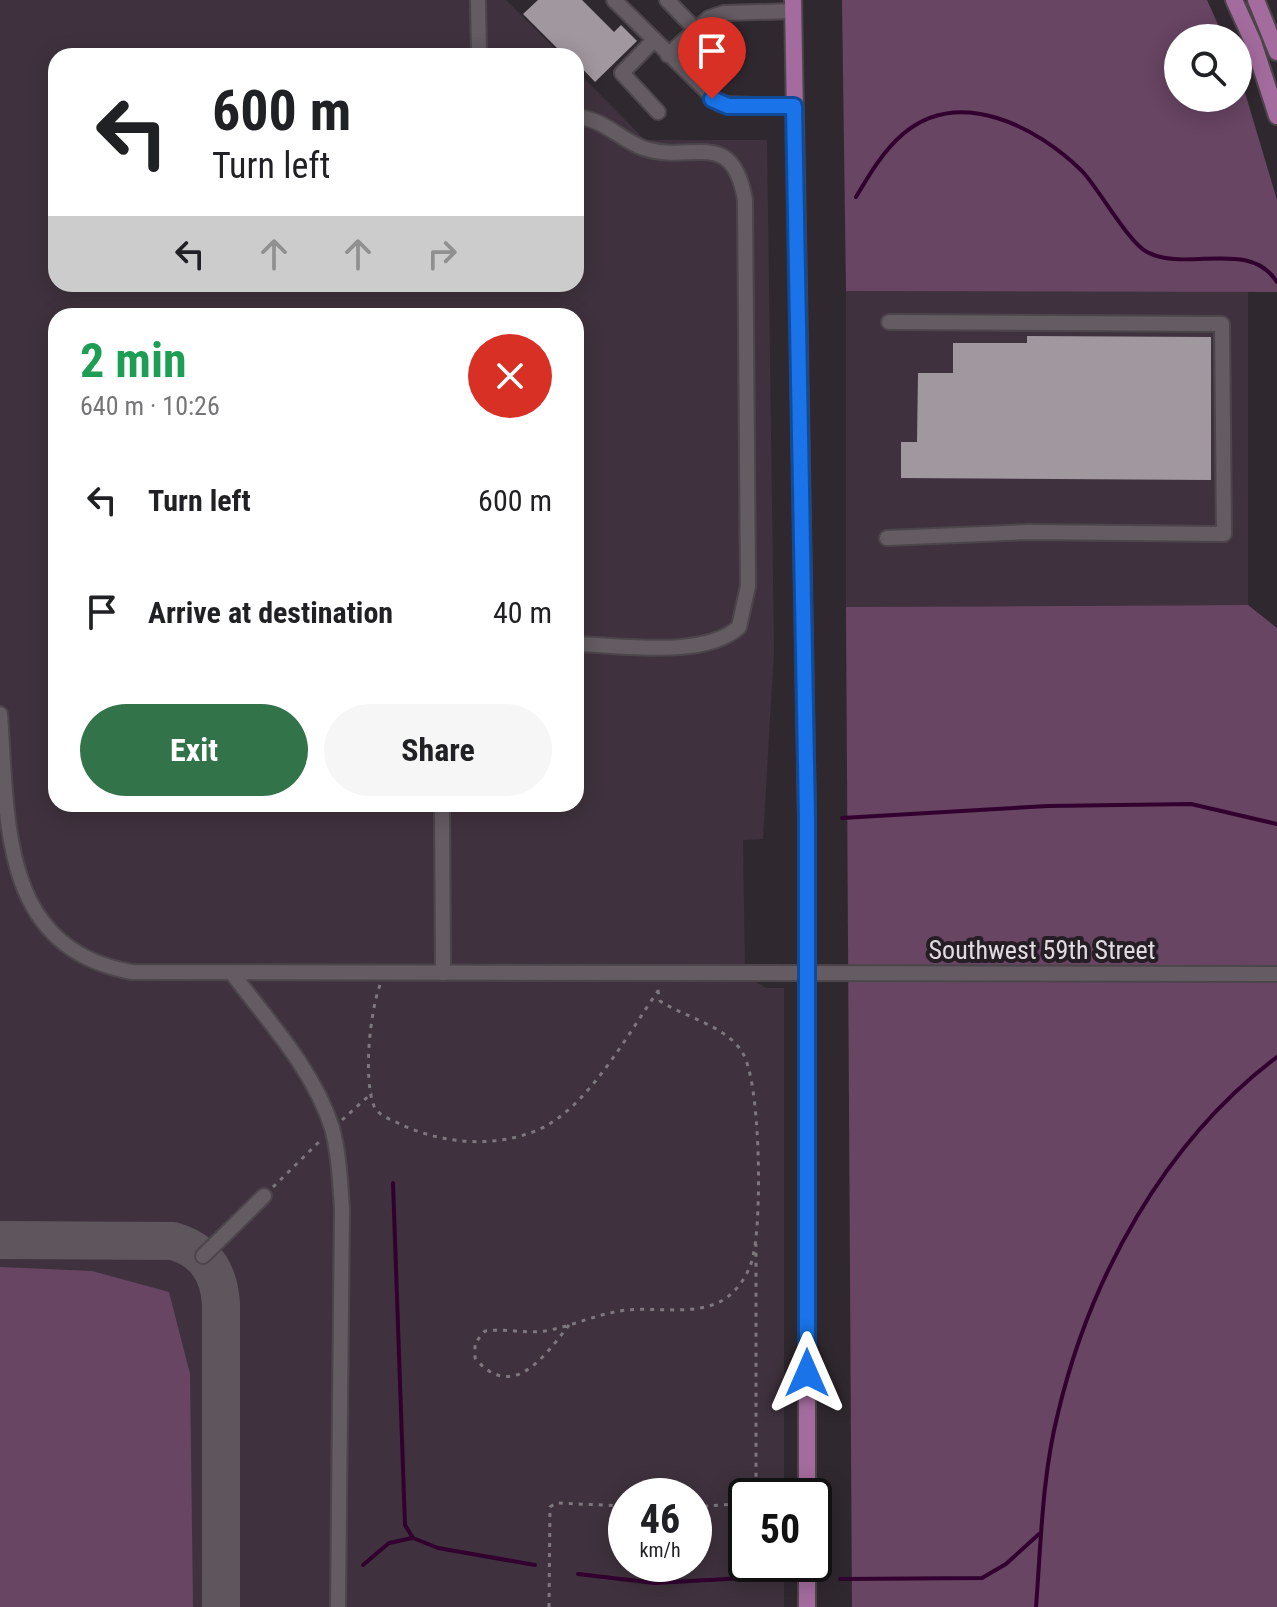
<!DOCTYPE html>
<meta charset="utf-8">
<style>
body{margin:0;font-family:"Roboto Condensed",sans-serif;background:#f6f6f6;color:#202124;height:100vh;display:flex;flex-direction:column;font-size:30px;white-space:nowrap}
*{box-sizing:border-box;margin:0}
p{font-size:26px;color:#757577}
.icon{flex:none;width:44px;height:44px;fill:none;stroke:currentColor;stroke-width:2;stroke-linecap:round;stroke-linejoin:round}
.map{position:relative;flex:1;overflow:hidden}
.details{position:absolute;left:48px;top:308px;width:536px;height:504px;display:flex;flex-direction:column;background:#fff;border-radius:24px;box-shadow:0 4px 20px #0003}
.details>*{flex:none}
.guide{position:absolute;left:48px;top:48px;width:536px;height:244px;border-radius:24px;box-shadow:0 4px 20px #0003;background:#fff;color:#202124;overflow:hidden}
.buttons{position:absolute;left:1164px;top:24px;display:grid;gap:16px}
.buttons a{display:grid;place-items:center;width:88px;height:88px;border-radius:50%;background:#fff;box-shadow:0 4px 20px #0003;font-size:40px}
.speed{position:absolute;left:608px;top:1478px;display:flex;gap:16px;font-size:40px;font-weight:700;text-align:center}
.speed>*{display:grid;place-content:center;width:104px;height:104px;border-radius:50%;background:#fff;box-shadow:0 4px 20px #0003;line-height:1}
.speed small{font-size:20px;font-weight:400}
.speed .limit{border:4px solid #111;border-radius:12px;background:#fff;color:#111}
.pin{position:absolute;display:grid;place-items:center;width:68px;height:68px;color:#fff;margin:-82px -34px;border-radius:50% 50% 50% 0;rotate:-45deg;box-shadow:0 0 8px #0007}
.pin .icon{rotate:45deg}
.me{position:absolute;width:88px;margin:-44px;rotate:0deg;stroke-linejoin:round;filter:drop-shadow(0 0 6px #0008)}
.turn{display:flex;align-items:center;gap:28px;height:168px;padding:0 32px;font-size:36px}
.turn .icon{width:104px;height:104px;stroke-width:2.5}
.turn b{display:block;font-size:56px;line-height:68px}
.lanes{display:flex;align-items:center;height:76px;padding:0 32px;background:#0003;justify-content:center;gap:40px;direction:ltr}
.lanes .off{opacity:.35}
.round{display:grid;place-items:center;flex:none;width:84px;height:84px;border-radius:42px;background:#f6f6f6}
.headline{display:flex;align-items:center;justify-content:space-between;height:136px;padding:0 32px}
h1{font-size:48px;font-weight:700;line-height:60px;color:#1e9e55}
.action{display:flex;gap:16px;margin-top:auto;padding:16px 32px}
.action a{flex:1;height:92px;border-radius:48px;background:#32734a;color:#fff;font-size:32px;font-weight:700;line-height:92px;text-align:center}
.action a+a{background:#f6f6f6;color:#202124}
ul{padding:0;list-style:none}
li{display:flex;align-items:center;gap:24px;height:112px;padding:0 32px}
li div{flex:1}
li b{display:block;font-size:30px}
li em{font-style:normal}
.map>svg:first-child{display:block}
.built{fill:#3f323e;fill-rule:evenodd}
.green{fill:#684563}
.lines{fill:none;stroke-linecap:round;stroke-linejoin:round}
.stream{stroke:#31002f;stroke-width:4}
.taxiway{stroke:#5e565c;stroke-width:38}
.building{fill:#a1979f}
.minor-casing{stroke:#4c464b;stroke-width:18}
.major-casing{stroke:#4c464b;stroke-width:20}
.path{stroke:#7e777d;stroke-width:3;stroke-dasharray:4 6;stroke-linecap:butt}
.minor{stroke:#645b63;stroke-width:14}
.major{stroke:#a46c9e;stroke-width:16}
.route-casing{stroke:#114b97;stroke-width:20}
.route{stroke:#1a73e8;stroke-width:14}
.labels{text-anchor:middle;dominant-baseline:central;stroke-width:8;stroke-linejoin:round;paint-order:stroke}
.street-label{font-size:26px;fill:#e1dbe0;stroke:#261e25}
</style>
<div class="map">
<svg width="1277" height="1607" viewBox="0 0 1277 1607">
<rect width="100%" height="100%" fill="#30282f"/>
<!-- built -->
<g class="built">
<path d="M0 0H506L562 56H56V284H576V70L645 140H767L774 652 763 839 743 840 745 976 766 988H784V1496H746V1564H784V1607H0ZM56 316H576V804H56ZM626 1496H694V1564H626Z"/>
<polygon points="846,291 1248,292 1248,605 846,607"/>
</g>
<!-- green -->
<g class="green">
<polygon points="842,0 1207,0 1224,38 1178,38 1178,98 1238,98 1238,69 1277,200 1277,292 846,291"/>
<polygon points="1248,605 1277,628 1277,1607 852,1607 846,607"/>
<polygon points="0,1267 92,1271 169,1292 190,1374 193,1607 0,1607"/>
</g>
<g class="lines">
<!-- stream -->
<g class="stream">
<path d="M856 197C869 175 883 151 903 134 960 86 1037 127 1082 171 1099 189 1129 243 1147 252 1187 273 1249 238 1277 282"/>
<polyline points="842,818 1048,806 1191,804 1277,824"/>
<polyline points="393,1183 405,1525 413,1538 438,1548 535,1565"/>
<polyline points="363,1565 389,1543 412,1538"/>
<polyline points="578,1574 655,1583 745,1578"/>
<polyline points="840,1579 982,1578 1006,1564 1039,1534"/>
<path d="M1036 1607C1041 1543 1042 1476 1058 1413 1090 1278 1164 1142 1277 1057"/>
</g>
<!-- taxiway -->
<path class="taxiway" d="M0 1240 173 1241C204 1250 219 1271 221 1304V1607"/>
</g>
<!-- building -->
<g class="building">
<polygon points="538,0 582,0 614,32 621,25 637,41 595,82 576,62 576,56 565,56 523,14"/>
<polygon points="1027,336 1211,337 1211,480 901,478 901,442 917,442 918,373 953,373 953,343 1027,343"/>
</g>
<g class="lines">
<!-- minor casing -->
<g class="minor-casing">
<g id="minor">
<polyline points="478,0 479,56"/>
<polyline points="614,0 720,104 794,106"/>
<polyline points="667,0 696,30"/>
<polyline points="654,40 622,73 658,112"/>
<polyline points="668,55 709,18 724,13 793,11"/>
<path d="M576 116C609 122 617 138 643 148 691 165 732 125 745 200L748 586 739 627C704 659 622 645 576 644"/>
<polyline points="887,538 1028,532 1224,534 1222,324 889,322"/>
<path d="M0 714C8 823 0 949 132 972L1277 974"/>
<polyline points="442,804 443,973"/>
<path d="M232 973C268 1021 314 1070 332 1128 339 1154 340 1181 342 1208L338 1607"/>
<polyline points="203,1256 264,1196"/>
</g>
</g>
<!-- major casing -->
<g class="major-casing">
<g id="major">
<polyline points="793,0 807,818 807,1496"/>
<polyline points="1234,0 1253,42 1277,116"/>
<polyline points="1256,0 1277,52"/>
<polyline points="807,1564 807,1607"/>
</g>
</g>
<!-- path -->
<g class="path">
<path d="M380 985C370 1012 363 1078 374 1106 378 1115 389 1119 398 1123 441 1144 495 1149 540 1129 589 1106 627 1035 658 991V985"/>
<polyline points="342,1120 372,1093"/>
<polyline points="273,1187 322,1139"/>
<path d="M569 1325C545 1356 512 1403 475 1358V1343L485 1331C505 1328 525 1334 545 1331 573 1326 599 1313 627 1310 658 1307 696 1316 723 1300 738 1291 750 1272 753 1256 762 1221 761 1080 742 1052 725 1025 686 1018 660 1001L658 991"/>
<polyline points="751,1496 756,1479 756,1244"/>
<polyline points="694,1507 746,1503"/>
<polyline points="549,1607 550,1507 556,1503 626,1506"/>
</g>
<!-- minor -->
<use href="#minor" class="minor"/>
<!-- major -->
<use href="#major" class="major"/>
</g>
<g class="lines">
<!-- route casing -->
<g class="route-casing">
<polyline id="route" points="712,99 728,106 794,106 807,818 807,1373"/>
</g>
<!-- route -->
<use href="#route" class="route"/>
</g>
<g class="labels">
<!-- street labels -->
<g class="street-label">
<text x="1042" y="950">Southwest 59th Street</text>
</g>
</g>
</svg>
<div class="buttons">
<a><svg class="icon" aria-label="search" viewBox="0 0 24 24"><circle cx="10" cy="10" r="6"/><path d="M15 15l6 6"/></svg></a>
</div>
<div class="speed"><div>46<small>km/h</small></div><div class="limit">50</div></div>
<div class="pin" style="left:712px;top:99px;background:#d93025"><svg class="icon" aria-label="arrive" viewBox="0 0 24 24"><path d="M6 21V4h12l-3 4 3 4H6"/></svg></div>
<svg class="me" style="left:807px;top:1373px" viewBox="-20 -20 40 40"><path d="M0-17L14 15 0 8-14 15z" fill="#1a73e8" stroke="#fff" stroke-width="4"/></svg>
<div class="guide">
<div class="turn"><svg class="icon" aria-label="left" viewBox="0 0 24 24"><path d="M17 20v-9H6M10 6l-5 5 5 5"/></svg><div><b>600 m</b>Turn left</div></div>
<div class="lanes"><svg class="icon" aria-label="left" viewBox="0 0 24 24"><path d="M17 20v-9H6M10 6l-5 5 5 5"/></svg><svg class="icon off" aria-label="ahead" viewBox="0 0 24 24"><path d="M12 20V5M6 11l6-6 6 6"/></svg><svg class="icon off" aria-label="ahead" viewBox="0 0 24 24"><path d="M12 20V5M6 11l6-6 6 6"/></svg><svg class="icon off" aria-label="right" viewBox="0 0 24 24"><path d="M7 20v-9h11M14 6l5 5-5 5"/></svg></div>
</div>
<section class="details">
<div class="headline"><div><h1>2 min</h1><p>640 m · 10:26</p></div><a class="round" style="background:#d93025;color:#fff"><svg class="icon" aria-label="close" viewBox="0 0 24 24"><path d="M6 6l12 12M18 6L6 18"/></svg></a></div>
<ul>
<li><svg class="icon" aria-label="left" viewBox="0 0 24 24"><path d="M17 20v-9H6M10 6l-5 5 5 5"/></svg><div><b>Turn left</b></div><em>600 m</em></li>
<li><svg class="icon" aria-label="arrive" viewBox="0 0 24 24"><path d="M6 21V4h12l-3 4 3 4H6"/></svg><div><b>Arrive at destination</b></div><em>40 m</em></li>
</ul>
<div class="action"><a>Exit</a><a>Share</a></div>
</section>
</div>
